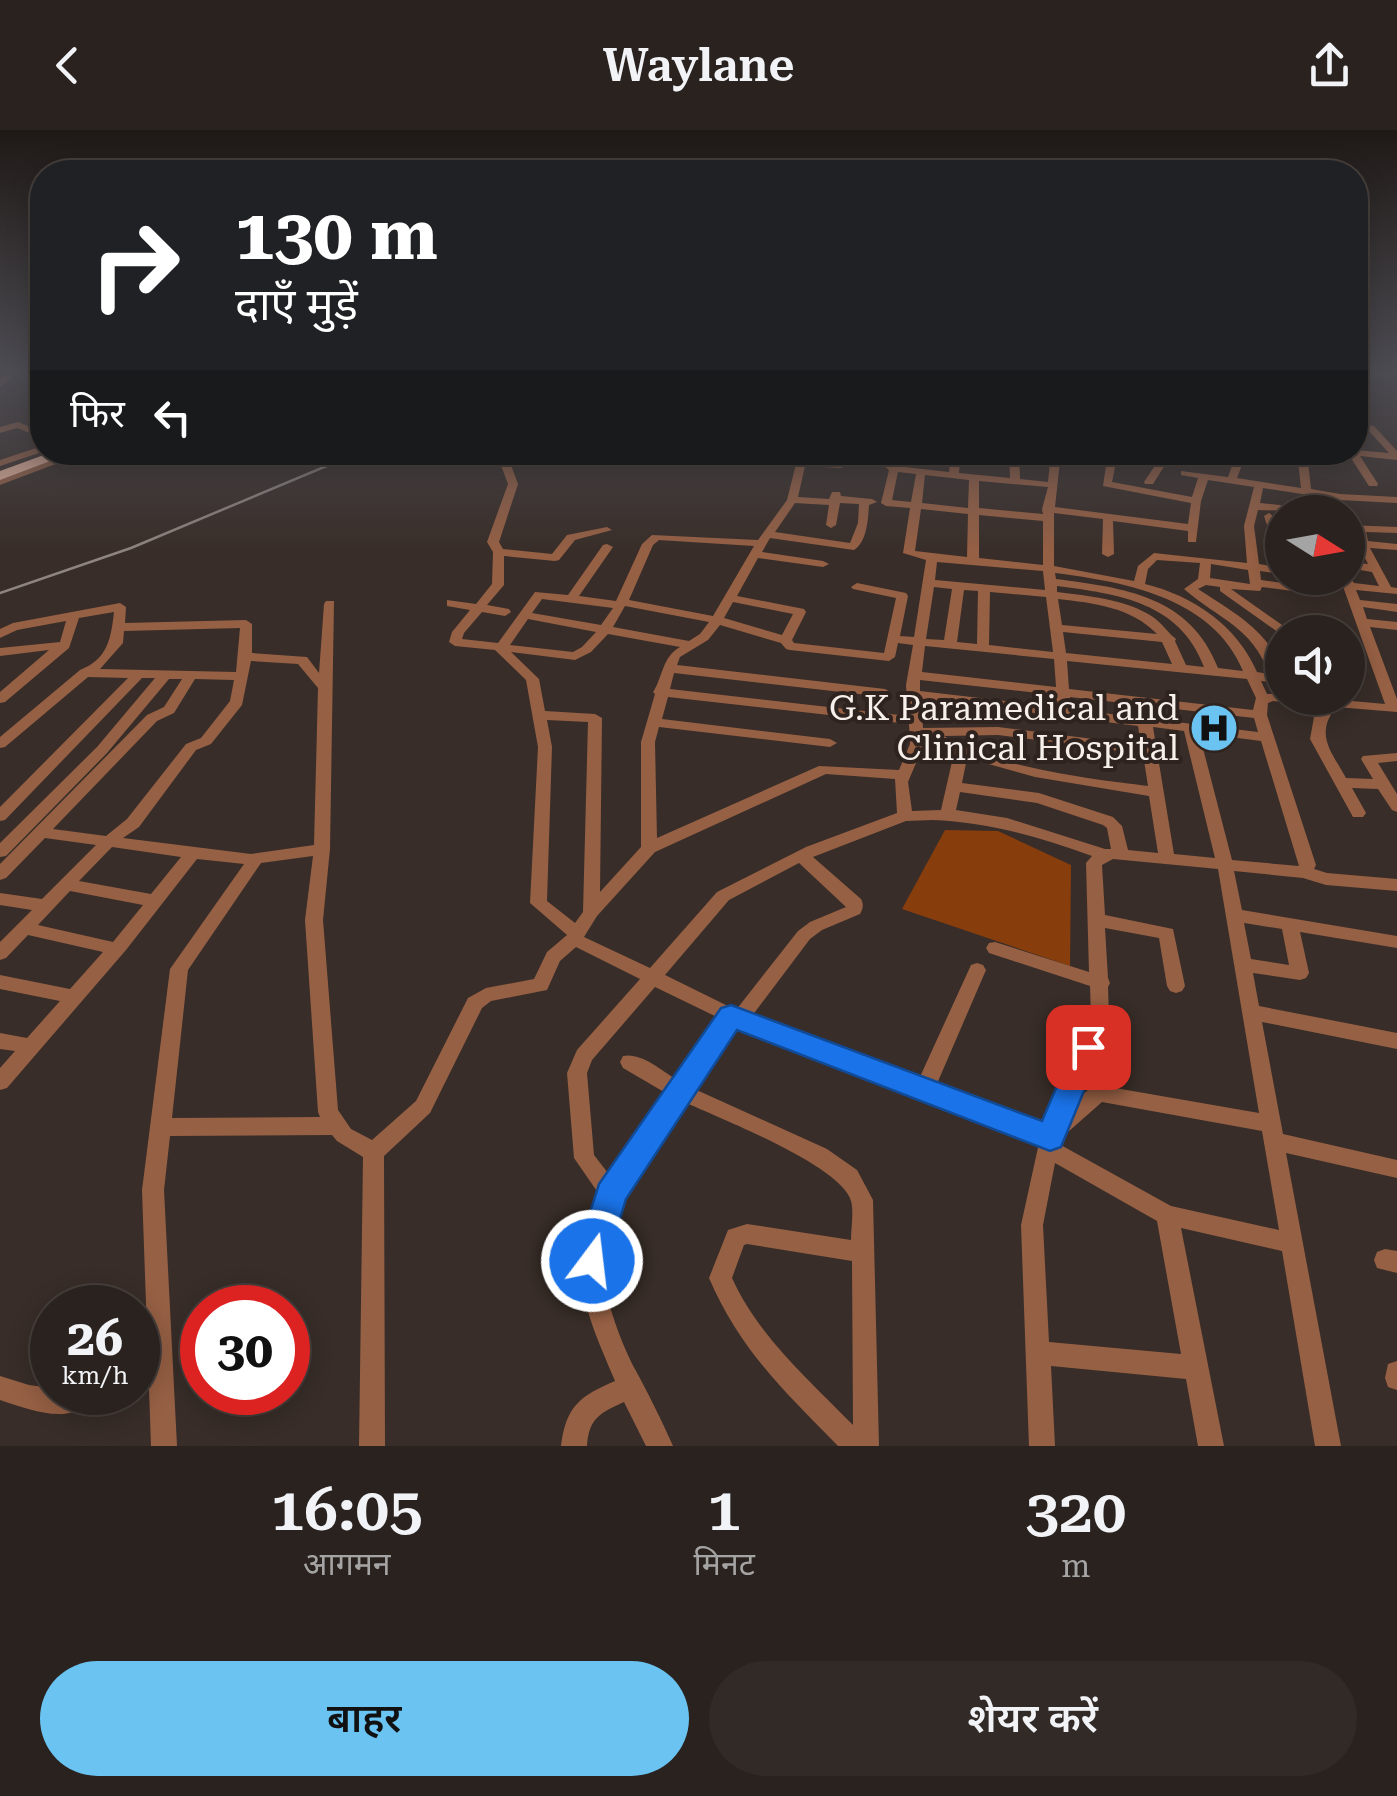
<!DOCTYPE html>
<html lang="hi">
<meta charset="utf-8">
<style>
body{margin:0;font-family:"Roboto Serif","Noto Sans Devanagari",serif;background:#322a27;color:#f1f3f6;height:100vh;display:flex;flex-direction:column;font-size:38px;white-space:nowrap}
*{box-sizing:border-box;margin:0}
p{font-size:32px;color:#a5a4a4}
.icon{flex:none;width:55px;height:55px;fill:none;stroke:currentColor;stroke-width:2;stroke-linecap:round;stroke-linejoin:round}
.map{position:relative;height:1316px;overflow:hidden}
.panel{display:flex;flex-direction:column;background:#2a221e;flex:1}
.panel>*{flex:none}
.top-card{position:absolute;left:30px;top:30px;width:1338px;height:305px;border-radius:40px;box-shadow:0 5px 25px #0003,0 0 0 2px #463f3c;background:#202124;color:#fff;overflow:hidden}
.needle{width:65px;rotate:101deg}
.controls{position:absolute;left:1265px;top:365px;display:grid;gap:20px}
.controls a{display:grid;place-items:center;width:100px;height:100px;border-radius:50%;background:#2a221e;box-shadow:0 5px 25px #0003,0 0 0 2px #463f3c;font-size:50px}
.speed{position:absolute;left:30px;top:1155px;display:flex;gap:20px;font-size:50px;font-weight:700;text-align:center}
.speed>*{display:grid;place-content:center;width:130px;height:130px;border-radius:50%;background:#2a221e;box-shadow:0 5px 25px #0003,0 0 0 2px #463f3c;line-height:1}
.speed small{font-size:25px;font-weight:400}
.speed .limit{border:15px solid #d22;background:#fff;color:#111}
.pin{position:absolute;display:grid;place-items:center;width:85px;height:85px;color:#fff;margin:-42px;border-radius:20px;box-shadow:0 5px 15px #0006}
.me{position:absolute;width:110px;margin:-55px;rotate:15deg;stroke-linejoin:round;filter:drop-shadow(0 0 8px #0008)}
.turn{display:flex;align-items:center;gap:35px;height:210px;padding:0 40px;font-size:45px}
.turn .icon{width:130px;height:130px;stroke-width:2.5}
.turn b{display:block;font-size:70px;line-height:85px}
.then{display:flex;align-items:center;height:95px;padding:0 40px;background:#0003;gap:20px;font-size:38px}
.eta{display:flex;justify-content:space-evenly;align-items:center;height:170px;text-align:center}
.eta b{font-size:60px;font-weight:600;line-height:70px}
.action{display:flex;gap:20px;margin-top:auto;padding:20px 40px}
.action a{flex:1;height:115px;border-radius:60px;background:#6ac3f1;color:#111;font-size:40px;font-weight:600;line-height:115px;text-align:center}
.action a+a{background:#322a27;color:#f1f3f6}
header{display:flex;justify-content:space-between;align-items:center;height:130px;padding:0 40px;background:#2a221e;font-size:45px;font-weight:600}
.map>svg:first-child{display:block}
.green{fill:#883d0d}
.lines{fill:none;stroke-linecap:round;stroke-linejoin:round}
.minor{fill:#966044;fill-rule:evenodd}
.highway{fill:#eeb89e;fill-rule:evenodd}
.rail{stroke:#8e8580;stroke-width:2.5}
.route{fill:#1a73e8;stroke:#114b97;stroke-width:2.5}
.labels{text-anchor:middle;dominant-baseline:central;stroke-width:8;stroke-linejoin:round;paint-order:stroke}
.poi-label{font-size:35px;fill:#f6efeb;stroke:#2e231e;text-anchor:end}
</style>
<header><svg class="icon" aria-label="back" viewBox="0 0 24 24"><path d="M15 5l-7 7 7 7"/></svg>Waylane<svg class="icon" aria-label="share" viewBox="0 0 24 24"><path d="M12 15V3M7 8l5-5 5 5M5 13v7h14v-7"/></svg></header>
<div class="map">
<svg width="1397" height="1316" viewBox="0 0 1397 1316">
<rect width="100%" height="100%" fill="#382d28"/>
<!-- green -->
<polygon class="green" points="945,700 998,701 1071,735 1070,836 902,779"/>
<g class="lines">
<!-- minor -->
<g class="minor">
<polygon points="5,240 13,240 14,246 0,257 0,250 6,245"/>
<polygon points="1397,241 1397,245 1355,248 1355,244"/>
<polygon points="18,292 42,302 42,308 17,298 0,303 0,297"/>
<polygon points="1355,292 1374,296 1397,321 1397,330 1360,326 1378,354 1377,356 1369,356 1349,325 1340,322 1355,322 1355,320 1389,323 1368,300 1355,298"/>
<polygon points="42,316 42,322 0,336 0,330"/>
<polygon points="73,322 87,322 0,355 0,349"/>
<path d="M496 322H506L518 354 499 412 503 419 552 424 567 405 607 397 612 400 575 410 559 430 555 431 504 426V455L487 475 509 479 511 482 505 486 482 482 464 503 462 509 498 513 535 462 568 465 603 415 607 414 613 417 579 466 616 471 642 414 652 405 758 410 787 370 799 322H809L807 330 841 332 846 335 841 338 805 336 798 367 829 369 832 362H840L841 366 872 369 877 372 869 375C868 390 867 412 854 420L770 408 762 422 823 431 829 434 823 437 758 428 737 466 804 479 806 482 792 510 794 513 884 523 896 468 853 459 851 457 857 453 906 463 908 466 900 506 914 507 926 430 903 423 910 378 886 376 881 373 889 340 884 336 885 322H895L894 335 896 336 949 342 951 322H961L959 343 1010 348 1009 322H1019L1020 349 1048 352 1051 322H1061L1055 377 1188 394 1191 373 1103 356 1108 322H1118L1112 352 1192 367 1198 348 1181 345V341L1228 347 1237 322H1247L1237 348 1301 358 1297 322H1307L1311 359 1340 364 1397 367V373L1340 370 1263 358 1260 373 1320 379 1325 382 1258 380 1254 396 1259 434 1282 438V444L1260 441 1261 450 1312 457 1316 458V464L1262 457 1260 461 1231 459 1292 502H1282V505L1220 461V457L1206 455 1198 459C1231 481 1282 507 1282 553L1261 551 1267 564H1282V568H1319L1385 574 1340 448H1348V445L1354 453 1379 456 1372 442 1348 438V432L1368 434 1359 416 1348 415V409L1357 410 1355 402 1348 401V395L1397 397V403L1366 402 1368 411 1397 414V420L1370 418 1391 457 1397 458V464L1356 460 1360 470 1397 474V482L1363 477 1367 489 1397 492V500L1370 497 1397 569V582L1336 577C1314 605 1332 622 1346 648L1373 649 1361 629 1363 626 1397 623V631L1378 633 1397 664V682L1392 680 1378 659 1352 658 1366 683 1363 687H1353L1310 609 1314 587 1322 576 1273 571 1268 573 1267 585 1316 735 1314 739 1327 743 1397 749V761L1326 755 1303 748 1234 741 1242 780 1397 806V818L1300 802 1309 843 1306 848 1300 850 1253 843 1259 876 1397 903V919L1262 892 1283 1004 1397 1030V1048L1286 1023 1341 1316H1315L1282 1121 1181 1098 1224 1316H1198L1186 1249 1051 1236 1055 1316H1029L1021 1095 1039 1013 735 895 690 957 827 1019 857 1040 873 1070 879 1316H838C784 1261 740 1220 709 1148L728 1100 747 1094 851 1110C851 1098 854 1082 851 1071 841 1035 716 987 680 970 648 1016 609 1072 603 1130 601 1160 621 1214 636 1241 648 1263 662 1291 673 1316H646L624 1272C600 1283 589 1288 587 1316H561C566 1276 580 1266 615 1251 601 1217 576 1165 581 1128 584 1107 593 1087 601 1067L574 1028 567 943 577 920 640 849 576 817 560 831 547 860 491 871 482 878 430 983 384 1026 385 1316H359L363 1027 337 1011 332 1005 170 1006 164 1060 177 1316H151L142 1060 170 839 244 734 197 729 126 820 7 958 0 960V938L15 921 0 919V903L27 908 60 871 0 859V845L70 859 103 822 28 805 6 828 0 830V812L32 780 0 775V763L42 769 96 715 45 708 6 748 0 750V734L147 585 164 577 182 549H169L107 623 6 726 0 727V713L97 617 155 548H142L5 690 0 691V677L128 548 88 547 5 617 0 618V607L80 540C108 529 111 508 114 482L79 488 69 518 5 572 0 573V562L49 520 0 526V518L60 512 66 491 17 500 0 508V499L13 493 120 473 126 477 125 493 246 490 252 494V523L307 527 319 543 324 474 326 471H334L330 719 323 790 338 980 351 999 372 1010 416 971 468 868 486 858 534 849 547 822 567 805 530 773 538 617 526 550 495 520 455 516 449 512 452 502 470 480 447 476V470L476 474 492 454 493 422 487 412 508 354ZM898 342 916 344 911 372 892 370ZM925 345 969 350 968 378 922 373ZM1208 350 1254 357 1244 396 1247 433 1154 423 1138 436 1134 451 1054 436V383L1103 389 1102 424 1108 427 1114 424 1113 391 1188 401V412H1196L1201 371ZM979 351 1048 357 1042 379 1043 384 979 378ZM795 373 829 375 826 395 831 398 836 395 840 373 859 374 858 393 850 413 775 402ZM921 379 968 384 967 427 915 421ZM979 385 1043 391V435L979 428ZM659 410 754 416 713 486 629 470 653 415ZM1157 430 1200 433 1198 449 1184 459C1218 489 1252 496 1269 544L1257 542C1237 496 1194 466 1145 454L1148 439ZM937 432 1043 441 1045 460 935 450ZM1211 434 1248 440 1250 454 1210 448ZM1055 443C1126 452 1213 468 1243 541L1218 538C1190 466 1125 458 1056 449ZM1057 456C1118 464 1180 472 1204 537L1186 535 1175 511 1176 509C1168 503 1162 493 1153 487 1126 469 1088 466 1057 462ZM934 457 952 459 944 510 926 509ZM964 460 978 461 977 514 957 512ZM990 462 1046 467 1053 522 989 515ZM542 469 613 478 601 495 532 483ZM1058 469C1093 473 1131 477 1157 504L1062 495ZM733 472 793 484 782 505 724 488ZM625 476 709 492 700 504 689 511 613 497ZM528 489 596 502 582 517 573 522 510 515ZM720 495 781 513 786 519 790 520 889 531 895 527 898 513 913 515 906 555 908 586 670 559 674 543 885 567 892 563 885 559 677 535 680 527 708 510ZM240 498 236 542 100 539 123 513 124 501ZM1063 502 1162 512 1172 534 1066 523ZM608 504 680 517C662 527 663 547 653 562L655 564 641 612V717L600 762 602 588 595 584 545 581 539 549 511 522 575 530 591 522ZM925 516 1054 529 1056 557 922 542ZM251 531 298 534 318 558 314 715 251 724 123 708 139 697 196 620 211 614 242 575ZM1067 531 1247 549 1256 568 1253 580 1069 559ZM195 549 234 550 230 571 201 608 186 614 127 689 106 706 53 699 157 591 174 583ZM920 550 1056 565V577L920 561ZM668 567 909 594 910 614 899 640 819 636 657 708 655 612 659 597 830 617 837 613 830 609 662 589ZM1070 567 1254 588 1258 602 1070 579ZM921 569 1138 596 1141 615 998 597 923 598ZM547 590 588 592 583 782 575 793 547 771 552 617ZM1153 597 1184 601 1215 728 1174 724ZM1199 603 1261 611 1299 736 1232 730ZM998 605 1143 624 1148 656C1096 650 986 636 944 606ZM924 606 954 623 941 680 912 681 908 652 924 614ZM967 628 1035 647 1149 666 1158 723 1128 720 1122 696 1113 687 1039 663 962 653ZM826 644 895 649 897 683 806 717 717 762 650 838 584 807 597 786 655 722ZM960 662 1037 673 1103 695 1107 698 1111 719H1105L1007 688 956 680ZM932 690C989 692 1039 707 1092 726L1086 733 1089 842 995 812 989 813 986 818 989 823 1090 856 1091 887 1044 997 936 956 986 840 983 835 977 833 971 835 919 949 752 886 810 809 822 800 860 784C863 779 864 774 861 769L813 727 906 691ZM112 717 181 727 151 764 79 751ZM313 726 305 790 318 982 320 987 172 988 188 840 261 733ZM1113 729 1218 739 1259 983 1098 955 1091 957 1075 972 1109 887 1108 857 1110 853 1108 848 1105 798 1159 808 1167 856 1170 861 1176 863 1182 861 1185 856 1173 799 1105 785 1102 735ZM799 733 846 777 810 792 798 801 736 880 665 845 729 770ZM70 761 143 775 113 812 38 795ZM1244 793 1282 799 1289 835 1251 829ZM655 857 719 888 674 948C660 939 640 922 623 926L620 932 623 938 664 962 640 995 611 1047 594 1025 587 943 592 930ZM1102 972 1262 1001 1279 1100 1171 1076 1059 1014 1060 1009ZM1055 1033 1157 1091 1181 1224 1049 1212 1043 1095ZM747 1114 852 1131 853 1295C808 1249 759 1207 732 1148L744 1115Z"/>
<polygon points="1171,322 1180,322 1175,331 1165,335 1153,354 1145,354 1144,352 1158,331 1168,327"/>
<path d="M1269 383C1282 391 1282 411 1282 425L1276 422 1264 386Z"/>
<polygon points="1385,1119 1397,1121 1397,1143 1377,1138 1374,1130 1377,1122"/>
<polygon points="1397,1231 1397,1260 1388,1257 1385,1248 1388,1234"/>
<path d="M0 1246 29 1255 52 1258V1262H74L79 1272 76 1281C54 1290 22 1277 0 1270Z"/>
</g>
<!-- highway -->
<polygon class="highway" points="52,322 74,322 0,350 0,341"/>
<!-- rail -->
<polyline class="rail" points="0,463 131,418 360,322"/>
</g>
<!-- sky -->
<linearGradient id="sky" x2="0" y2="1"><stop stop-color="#1f1916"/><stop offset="0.57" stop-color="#4d4c53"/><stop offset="1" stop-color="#4d4c53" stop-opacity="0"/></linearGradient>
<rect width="1397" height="424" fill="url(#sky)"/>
<!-- route -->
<polygon class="route" points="731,875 1042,991 1077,909 1088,905 1098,909 1102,917 1061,1017 1050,1021 737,900 626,1069 604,1142 592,1147 580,1142 575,1131 599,1054 721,878"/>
<!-- icons -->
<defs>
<g id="hospital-disc" transform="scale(2.5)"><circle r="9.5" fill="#6ac3f1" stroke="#2e231e"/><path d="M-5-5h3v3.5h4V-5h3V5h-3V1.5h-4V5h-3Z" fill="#111"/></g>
</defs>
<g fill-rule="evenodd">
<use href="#hospital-disc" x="1214" y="598"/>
</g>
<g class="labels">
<!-- poi labels -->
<g class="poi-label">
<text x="1179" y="578">G.K Paramedical and<tspan x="1179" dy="40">Clinical Hospital</tspan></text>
</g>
</g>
</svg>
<div class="controls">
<a><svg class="needle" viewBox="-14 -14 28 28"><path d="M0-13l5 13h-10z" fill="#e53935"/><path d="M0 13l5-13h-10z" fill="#a5a4a4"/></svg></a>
<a><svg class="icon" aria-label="sound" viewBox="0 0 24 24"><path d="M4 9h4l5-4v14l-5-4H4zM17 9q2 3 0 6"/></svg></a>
</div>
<div class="speed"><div>26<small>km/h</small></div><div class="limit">30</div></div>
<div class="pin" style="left:1088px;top:917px;background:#d93025"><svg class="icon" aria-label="arrive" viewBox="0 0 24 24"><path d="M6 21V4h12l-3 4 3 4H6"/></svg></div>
<svg class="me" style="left:592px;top:1131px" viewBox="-20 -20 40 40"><circle r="17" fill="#1a73e8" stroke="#fff" stroke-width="3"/><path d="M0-11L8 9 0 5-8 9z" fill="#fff"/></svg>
<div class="top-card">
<div class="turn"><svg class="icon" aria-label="right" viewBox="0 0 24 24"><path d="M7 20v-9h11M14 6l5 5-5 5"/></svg><div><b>130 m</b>दाएँ मुड़ें</div></div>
<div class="then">फिर<svg class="icon" aria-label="left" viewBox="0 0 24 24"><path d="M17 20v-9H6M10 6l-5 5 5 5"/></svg></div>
</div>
</div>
<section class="panel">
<div class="eta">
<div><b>16:05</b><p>आगमन</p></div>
<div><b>1</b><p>मिनट</p></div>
<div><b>320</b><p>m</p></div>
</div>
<div class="action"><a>बाहर</a><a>शेयर करें</a></div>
</section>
